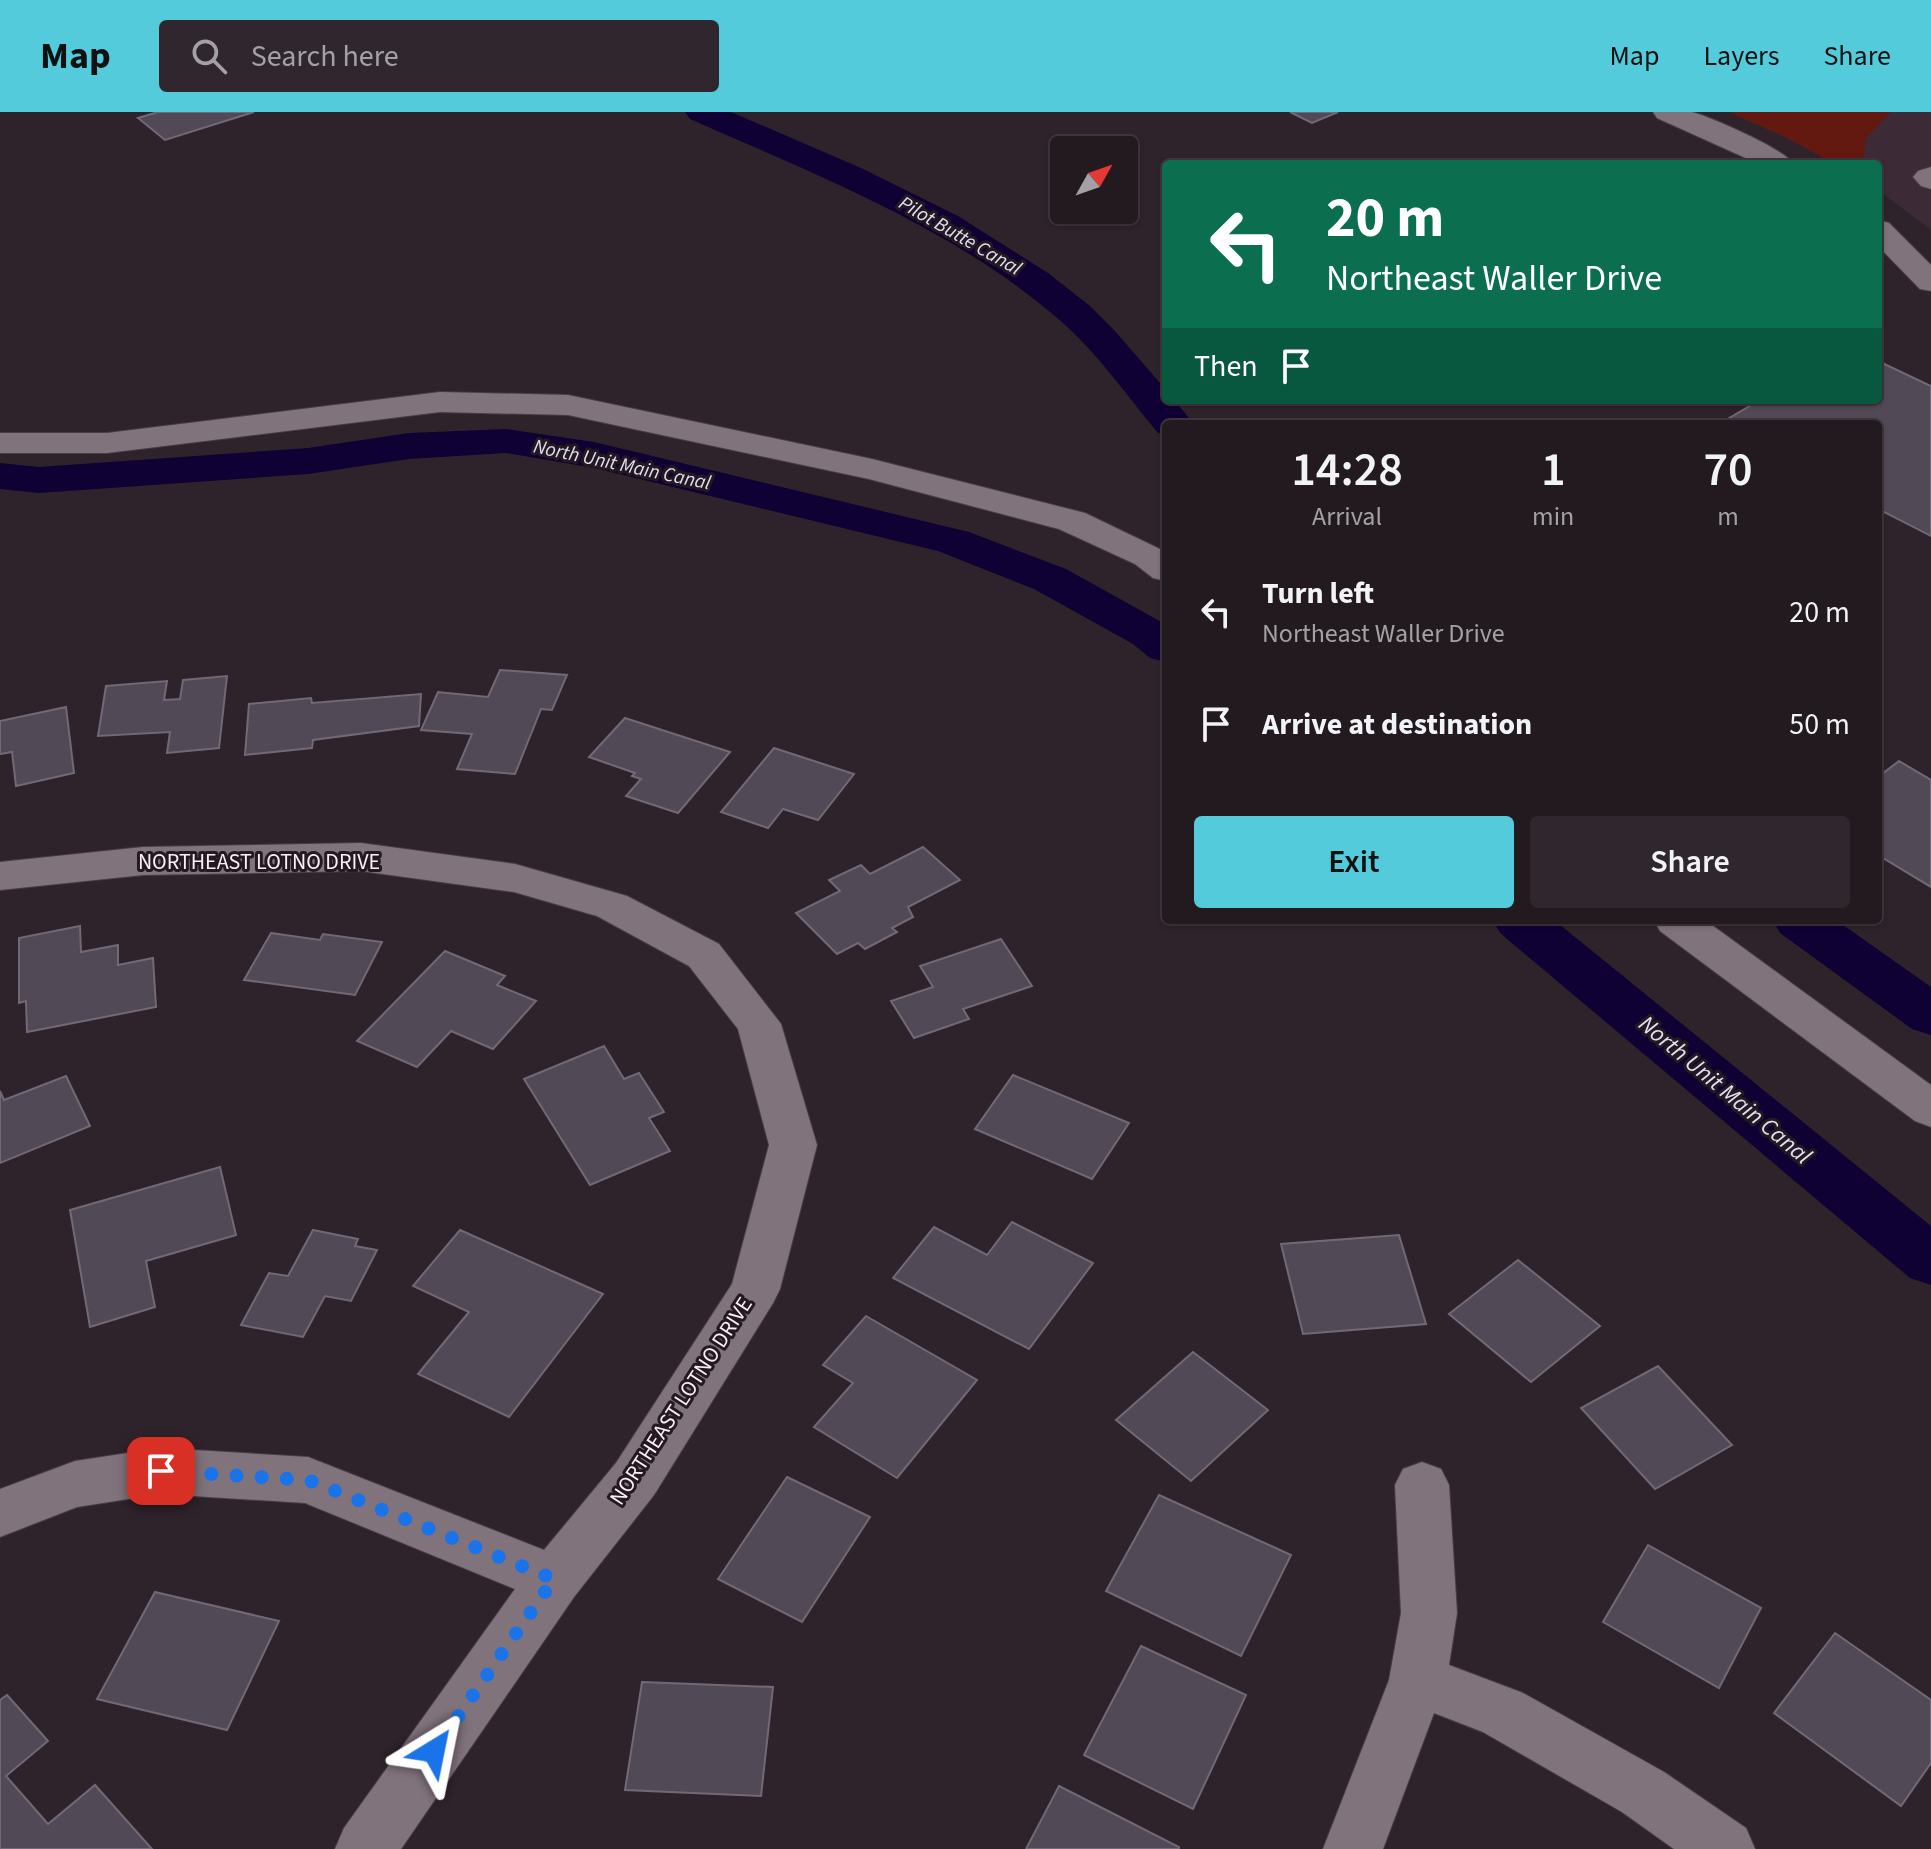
<!DOCTYPE html>
<style>
body{margin:0;font-family:"Source Sans 3",sans-serif;background:#2f272d;color:#f1f3f6;height:100vh;display:flex;flex-direction:column;font-size:30px;white-space:nowrap}
*{box-sizing:border-box;margin:0}
p{font-size:26px;color:#a3a1a5}
.icon{flex:none;width:44px;height:44px;fill:none;stroke:currentColor;stroke-width:2;stroke-linecap:round;stroke-linejoin:round}
.map{position:relative;flex:1;overflow:hidden}
.side{position:absolute;left:1162px;top:308px;width:720px;height:504px;display:flex;flex-direction:column;background:#231a20;border-radius:8px;box-shadow:0 2px 6px #0004,0 0 0 2px #40383e}
.side>*{flex:none}
.hud{position:absolute;left:1162px;top:48px;width:720px;height:244px;border-radius:8px;box-shadow:0 2px 6px #0004,0 0 0 2px #40383e;background:#0b6e4f;color:#fff;overflow:hidden}
.needle{width:52px;rotate:50deg}
.controls{position:absolute;left:1050px;top:24px;display:grid;gap:16px}
.controls a{display:grid;place-items:center;width:88px;height:88px;border-radius:8px;background:#231a20;box-shadow:0 2px 6px #0004,0 0 0 2px #40383e;font-size:40px}
.pin{position:absolute;display:grid;place-items:center;width:68px;height:68px;color:#fff;margin:-34px;border-radius:16px;box-shadow:0 4px 12px #0006}
.me{position:absolute;width:88px;margin:-44px;rotate:35deg;stroke-linejoin:round;filter:drop-shadow(0 0 6px #0008)}
.turn{display:flex;align-items:center;gap:28px;height:168px;padding:0 32px;font-size:36px}
.turn .icon{width:104px;height:104px;stroke-width:2.5}
.turn b{display:block;font-size:56px;line-height:68px}
.then{display:flex;align-items:center;height:76px;padding:0 32px;background:#0003;gap:16px;font-size:30px}
.eta{display:flex;justify-content:space-evenly;align-items:center;height:136px;text-align:center}
.eta b{font-size:48px;font-weight:600;line-height:56px}
.action{display:flex;gap:16px;margin-top:auto;padding:16px 32px}
.action a{flex:1;height:92px;border-radius:8px;background:#53cbdb;color:#111;font-size:32px;font-weight:600;line-height:92px;text-align:center}
.action a+a{background:#2f272d;color:#f1f3f6}
ul{padding:0;list-style:none}
li{display:flex;align-items:center;gap:24px;height:112px;padding:0 32px}
li div{flex:1}
li b{display:block;font-size:30px}
li em{font-style:normal}
header{display:flex;align-items:center;gap:48px;box-sizing:border-box;height:112px;padding:0 40px;background:#53cbdb;color:#111}
header strong{font-size:38px}
nav{display:flex;gap:44px;margin-inline-start:auto;font-size:28px}
.search{width:560px;height:72px;background:#2f272d;display:flex;align-items:center;gap:20px;box-sizing:border-box;padding:0 28px;border-radius:8px;color:#a3a1a5;font-size:30px}
.map>svg:first-child{display:block}
.built{fill:#3c2a37}
.green{fill:#631910}
.lines{fill:none;stroke-linecap:round;stroke-linejoin:round}
.canal{fill:#0f0133;fill-rule:evenodd}
.building{fill:#514956;stroke:#716977;stroke-width:2}
.minor-casing{stroke:#483e45;stroke-width:2}
.minor{fill:#81737c;fill-rule:evenodd}
.route{stroke:#1a73e8;stroke-width:14;stroke-dasharray:0 25.2}
.labels{text-anchor:middle;dominant-baseline:central;stroke-width:6;stroke-linejoin:round;paint-order:stroke}
.far-water-label{font-size:20px;font-style:italic;fill:#dfdff4;stroke:#251921}
.street-label{font-size:22px;fill:#f7eff4;stroke:#251921}
.water-label{font-size:24px;font-style:italic;fill:#dfdff4;stroke:#251921}
</style>
<header>
<strong>Map</strong>
<div class="search"><svg class="icon" aria-label="search" viewBox="0 0 24 24"><circle cx="10" cy="10" r="6"/><path d="M15 15l6 6"/></svg>Search here</div>
<nav><a>Map</a><a>Layers</a><a>Share</a></nav>
</header>
<div class="map">
<svg width="1931" height="1737" viewBox="0 0 1931 1737">
<rect width="100%" height="100%" fill="#2f232b"/>
<!-- built -->
<polygon class="built" points="1729,0 1931,0 1931,118 1878,78 1878,52 1835,52 1787,26"/>
<!-- green -->
<polygon class="green" points="1729,0 1891,0 1866,26 1862,52 1835,52 1787,26"/>
<g class="lines">
<!-- canal -->
<g class="canal">
<path d="M685 0H731L861 56 958 104 1048 161 1090 194 1115 219 1166 278V288H1174L1194 312H1166V323L1158 321C1127 284 1099 243 1063 211 955 116 819 64 690 7Z"/>
<polygon points="506,317 594,330 969,420 1066,457 1165,512 1166,550 1150,546 1133,532 1034,477 938,439 594,356 506,341 409,347 308,362 39,381 0,377 0,351 39,355 308,336 409,321"/>
<polygon points="1493,808 1554,808 1931,1114 1931,1173 1910,1166 1500,821"/>
<polygon points="1773,808 1836,808 1931,875 1931,923 1912,917 1780,821"/>
</g>
</g>
<!-- building -->
<g class="building">
<polygon points="158,0 254,0 165,28 138,6"/>
<polygon points="1290,0 1338,0 1312,11"/>
<polygon points="1878,249 1931,274 1931,424 1878,397 1878,312 1719,312 1760,288 1878,288"/>
<polygon points="500,558 567,563 552,598 541,597 515,662 457,657 472,622 421,618 438,580 488,585"/>
<polygon points="227,564 219,636 167,641 170,620 98,624 106,574 167,569 164,588 180,587 183,568"/>
<polygon points="421,582 419,614 313,628 312,636 245,643 249,592 311,586 312,591"/>
<polygon points="66,595 74,661 16,674 12,640 0,642 0,609"/>
<polygon points="625,606 730,640 678,701 626,684 641,667 632,664 635,661 589,645"/>
<polygon points="774,636 854,662 818,708 783,697 768,716 721,700"/>
<polygon points="1899,649 1931,668 1931,775 1878,743 1878,665"/>
<polygon points="923,735 960,768 908,795 913,805 892,816 897,820 865,837 858,831 837,842 796,801 840,779 829,768 861,753 870,762"/>
<polygon points="80,814 81,840 118,833 118,853 153,846 156,895 27,920 26,889 19,891 19,826"/>
<polygon points="271,821 320,828 323,822 382,830 355,883 244,868"/>
<polygon points="1001,827 1032,874 963,897 969,907 914,926 891,889 933,875 920,854"/>
<polygon points="445,839 505,864 497,873 536,889 493,937 451,919 417,955 357,929"/>
<polygon points="604,934 624,967 639,961 664,1000 649,1006 670,1039 590,1073 524,967"/>
<polygon points="1013,963 1129,1011 1092,1067 975,1017"/>
<polygon points="66,964 90,1014 0,1051 0,979 4,988"/>
<polygon points="220,1055 236,1123 146,1149 155,1195 90,1215 70,1098"/>
<polygon points="1012,1110 1093,1151 1029,1237 893,1166 934,1115 987,1143"/>
<polygon points="313,1118 358,1127 355,1134 377,1138 351,1189 325,1184 303,1225 241,1213 269,1161 288,1164"/>
<polygon points="460,1118 603,1182 509,1305 418,1262 469,1200 413,1174"/>
<polygon points="1399,1123 1426,1212 1303,1222 1281,1132"/>
<polygon points="1518,1148 1600,1214 1531,1270 1449,1202"/>
<polygon points="866,1204 977,1268 897,1366 814,1315 853,1271 823,1253"/>
<polygon points="1193,1240 1268,1298 1191,1369 1116,1308"/>
<polygon points="1658,1254 1732,1333 1655,1377 1581,1296"/>
<polygon points="787,1365 870,1405 802,1510 718,1467"/>
<polygon points="1159,1383 1291,1443 1241,1544 1106,1479"/>
<polygon points="1648,1433 1761,1496 1719,1576 1603,1510"/>
<polygon points="155,1480 279,1509 227,1618 97,1587"/>
<polygon points="1835,1521 1931,1588 1931,1651 1901,1694 1774,1601"/>
<polygon points="1141,1534 1246,1583 1193,1697 1084,1643"/>
<polygon points="642,1570 773,1575 761,1684 625,1678"/>
<polygon points="7,1583 48,1629 6,1664 48,1712 95,1673 152,1737 0,1737 0,1588"/>
<polygon points="1059,1674 1179,1735 1179,1737 1026,1737"/>
</g>
<g class="lines">
<!-- minor casing -->
<g class="minor-casing">
<g id="minor">
<path d="M1653 0C1665 0 1680 0 1692 0 1711 5 1784 37 1794 52H1759L1657 6Z"/>
<polygon points="1931,55 1931,77 1921,74 1913,65 1918,59"/>
<polygon points="1878,108 1889,111 1931,153 1931,179 1920,177 1878,134"/>
<polygon points="440,280 568,283 872,347 1085,401 1166,440 1166,469 1153,466 1135,452 1059,417 869,367 568,303 440,300 107,341 0,341 0,321 107,321"/>
<polygon points="361,731 515,752 627,784 719,832 781,912 817,1033 780,1177 773,1191 654,1383 574,1485 401,1737 335,1737 344,1716 515,1477 305,1391 161,1382 77,1395 0,1425 0,1377 75,1349 161,1336 308,1345 544,1438 616,1351 732,1172 769,1033 738,917 689,854 597,804 514,780 361,759 143,763 0,778 0,750 143,735"/>
<polygon points="1654,808 1705,808 1931,973 1931,1015 1915,1009 1660,819"/>
<polygon points="1422,1350 1441,1357 1449,1373 1457,1501 1449,1553 1523,1581 1664,1660 1746,1716 1755,1737 1674,1737 1622,1700 1483,1620 1434,1601 1383,1737 1323,1737 1389,1568 1401,1501 1395,1373 1403,1357"/>
</g>
</g>
<!-- minor -->
<use href="#minor" class="minor"/>
</g>
<g class="lines">
<!-- route -->
<polyline class="route" points="161,1359 308,1368 554,1467 434,1639"/>
</g>
<g class="labels">
<!-- far-water labels -->
<g class="far-water-label">
<text transform="translate(960 124) rotate(30)">Pilot Butte Canal</text>
<text transform="translate(622 353) rotate(12)">North Unit Main Canal</text>
</g>
<!-- street labels -->
<g class="street-label">
<text x="259" y="750">NORTHEAST LOTNO DRIVE</text>
<text transform="translate(681 1289) rotate(-57)">NORTHEAST LOTNO DRIVE</text>
</g>
<!-- water labels -->
<g class="water-label">
<text transform="translate(1725 978) rotate(40)">North Unit Main Canal</text>
</g>
</g>
</svg>
<div class="controls">
<a><svg class="needle" viewBox="-14 -14 28 28"><path d="M0-13l5 13h-10z" fill="#e53935"/><path d="M0 13l5-13h-10z" fill="#a3a1a5"/></svg></a>
</div>
<div class="pin" style="left:161px;top:1359px;background:#d93025"><svg class="icon" aria-label="arrive" viewBox="0 0 24 24"><path d="M6 21V4h12l-3 4 3 4H6"/></svg></div>
<svg class="me" style="left:434px;top:1639px" viewBox="-20 -20 40 40"><path d="M0-17L14 15 0 8-14 15z" fill="#1a73e8" stroke="#fff" stroke-width="4"/></svg>
<div class="hud">
<div class="turn"><svg class="icon" aria-label="left" viewBox="0 0 24 24"><path d="M17 20v-9H6M10 6l-5 5 5 5"/></svg><div><b>20 m</b>Northeast Waller Drive</div></div>
<div class="then">Then<svg class="icon" aria-label="arrive" viewBox="0 0 24 24"><path d="M6 21V4h12l-3 4 3 4H6"/></svg></div>
</div>
<section class="side">
<div class="eta">
<div><b>14:28</b><p>Arrival</p></div>
<div><b>1</b><p>min</p></div>
<div><b>70</b><p>m</p></div>
</div>
<ul>
<li><svg class="icon" aria-label="left" viewBox="0 0 24 24"><path d="M17 20v-9H6M10 6l-5 5 5 5"/></svg><div><b>Turn left</b><p>Northeast Waller Drive</p></div><em>20 m</em></li>
<li><svg class="icon" aria-label="arrive" viewBox="0 0 24 24"><path d="M6 21V4h12l-3 4 3 4H6"/></svg><div><b>Arrive at destination</b></div><em>50 m</em></li>
</ul>
<div class="action"><a>Exit</a><a>Share</a></div>
</section>
</div>
